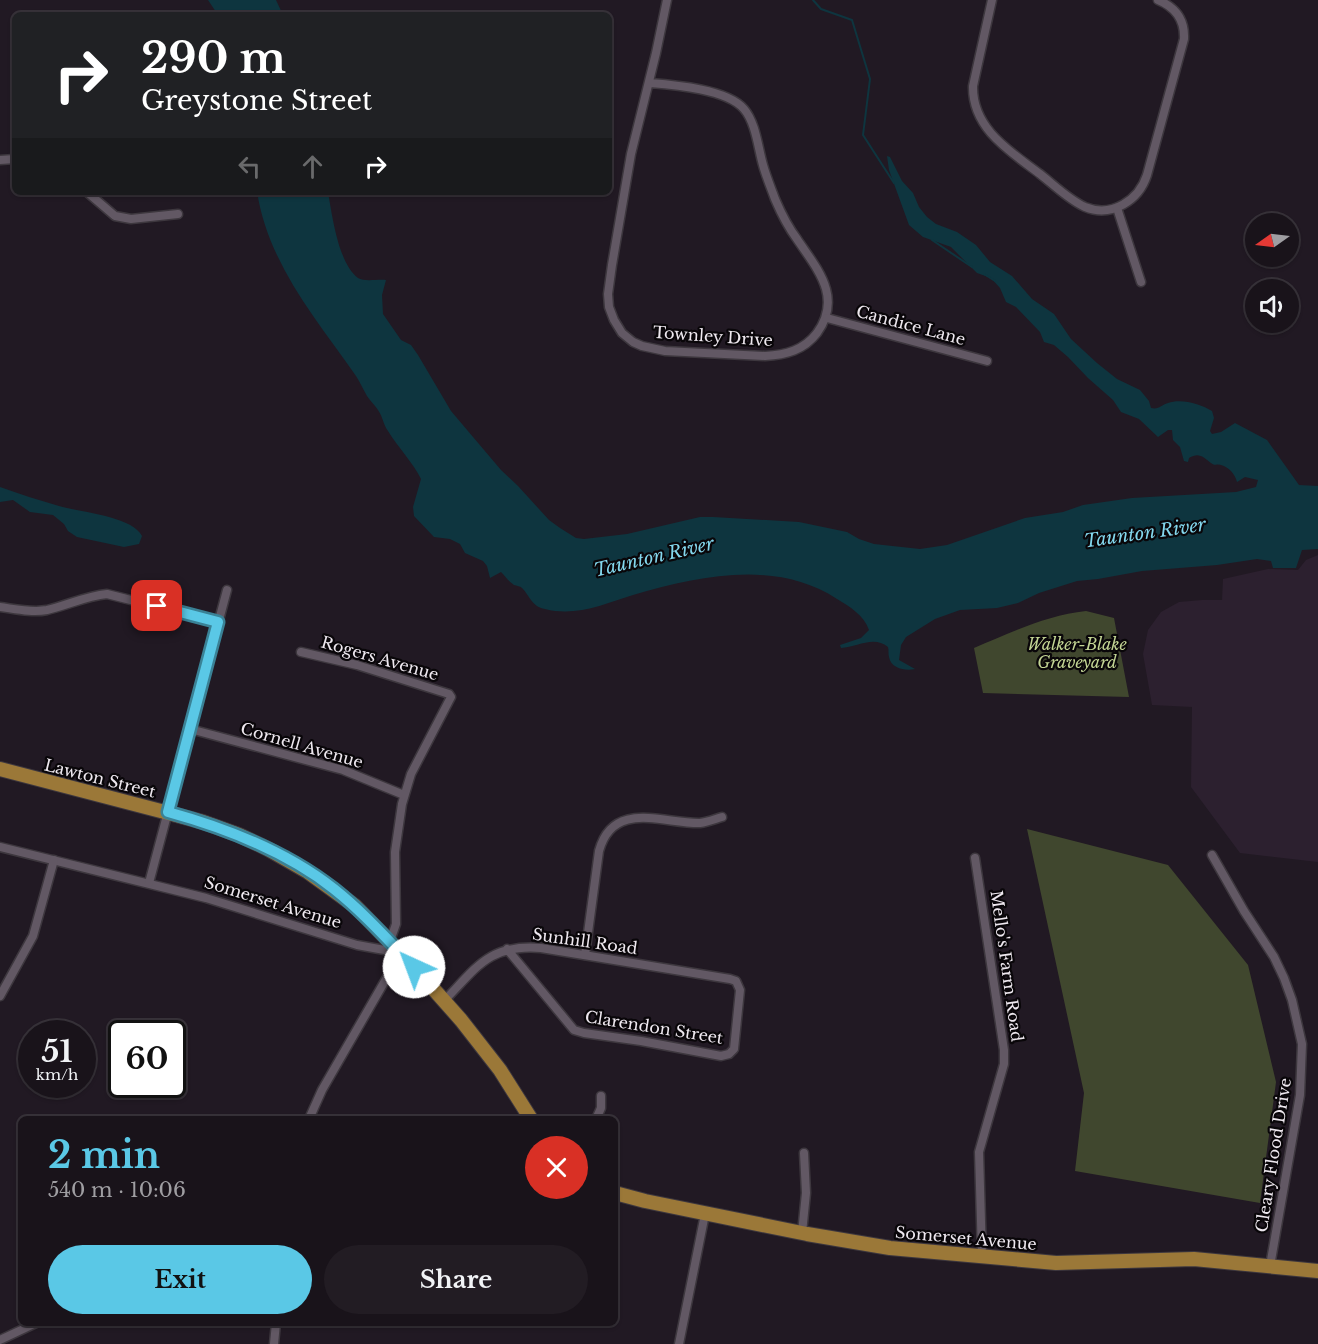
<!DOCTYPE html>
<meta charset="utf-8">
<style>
body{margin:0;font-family:"Libre Baskerville",serif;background:#221c23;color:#f1f3f6;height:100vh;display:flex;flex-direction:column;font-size:22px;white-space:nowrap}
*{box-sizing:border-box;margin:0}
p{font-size:20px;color:#9f9ea2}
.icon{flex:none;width:33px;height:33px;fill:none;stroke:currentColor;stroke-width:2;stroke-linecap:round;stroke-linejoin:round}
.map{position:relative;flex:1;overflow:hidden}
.details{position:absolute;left:18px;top:1116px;width:600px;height:210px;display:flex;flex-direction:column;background:#19131a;border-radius:9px;box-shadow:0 2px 4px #0004,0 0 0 2px #373239}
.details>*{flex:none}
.hud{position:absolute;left:12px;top:12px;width:600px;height:183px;border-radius:9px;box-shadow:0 2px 4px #0004,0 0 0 2px #373239;background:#202124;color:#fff;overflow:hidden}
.needle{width:39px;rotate:256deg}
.tools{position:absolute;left:1245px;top:213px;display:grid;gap:12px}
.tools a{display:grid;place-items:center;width:54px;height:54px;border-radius:50%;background:#19131a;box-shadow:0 2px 4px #0004,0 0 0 2px #373239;font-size:30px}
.speed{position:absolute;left:18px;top:1020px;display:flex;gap:12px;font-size:30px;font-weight:700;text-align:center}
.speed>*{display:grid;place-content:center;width:78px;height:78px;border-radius:50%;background:#19131a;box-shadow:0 2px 4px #0004,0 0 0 2px #373239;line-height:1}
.speed small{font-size:15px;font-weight:400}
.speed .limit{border:3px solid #111;border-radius:9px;background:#fff;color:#111}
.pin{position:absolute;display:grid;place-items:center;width:51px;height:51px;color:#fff;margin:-26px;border-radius:12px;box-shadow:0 3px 9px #0006}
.me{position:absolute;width:66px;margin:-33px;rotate:317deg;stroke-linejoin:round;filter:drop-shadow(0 0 4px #0008)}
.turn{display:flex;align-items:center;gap:21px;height:126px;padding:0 30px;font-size:27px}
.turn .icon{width:78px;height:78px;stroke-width:2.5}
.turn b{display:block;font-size:42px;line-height:51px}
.lanes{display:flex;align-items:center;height:57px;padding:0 30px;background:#0003;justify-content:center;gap:30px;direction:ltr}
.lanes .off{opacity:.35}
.round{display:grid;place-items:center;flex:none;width:63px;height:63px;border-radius:32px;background:#221c23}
.headline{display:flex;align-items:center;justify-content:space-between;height:102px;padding:0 30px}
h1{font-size:36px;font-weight:800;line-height:45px;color:#5ac8e6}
.action{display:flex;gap:12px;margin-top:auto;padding:12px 30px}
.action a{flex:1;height:69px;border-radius:36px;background:#5ac8e6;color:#111;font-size:24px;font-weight:800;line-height:69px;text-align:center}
.action a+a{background:#221c23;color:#f1f3f6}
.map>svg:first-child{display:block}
.built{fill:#2c202f}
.green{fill:#40472e}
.water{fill:#0e353f}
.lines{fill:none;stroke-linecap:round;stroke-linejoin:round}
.stream{stroke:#0e353f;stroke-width:2}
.minor-casing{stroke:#3d373e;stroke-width:11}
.primary-casing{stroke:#3d373e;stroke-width:16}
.minor{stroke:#625864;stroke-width:8}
.primary{stroke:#9b7838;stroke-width:14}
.route-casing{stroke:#3a8296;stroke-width:15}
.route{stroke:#5ac8e6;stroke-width:10}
.labels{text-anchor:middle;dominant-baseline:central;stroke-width:4.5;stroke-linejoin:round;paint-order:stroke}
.street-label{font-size:16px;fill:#eee8ef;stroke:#090609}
.park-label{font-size:16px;font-style:italic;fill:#c3d594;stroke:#090609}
.water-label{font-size:18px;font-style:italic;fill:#83d7ed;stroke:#090609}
</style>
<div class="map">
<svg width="1318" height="1344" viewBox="0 0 1318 1344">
<rect width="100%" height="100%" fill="#211923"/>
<!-- built -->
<polygon class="built" points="1318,555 1318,862 1240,853 1191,787 1192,707 1152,705 1143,654 1148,630 1161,612 1179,602 1202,600 1222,600 1223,579 1268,569 1298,570 1306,560"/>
<!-- green -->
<g class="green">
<path d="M1086 611 1114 618 1129 697 983 693 974 648C1010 633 1047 615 1086 611Z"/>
<polygon points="1027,829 1168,865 1248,965 1276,1082 1260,1203 1075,1171 1084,1093"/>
</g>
<!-- water -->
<g class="water">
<polygon points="208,0 276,0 283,15 218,15"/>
<path d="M887 156 890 157 902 181 913 193 919 207 927 217 936 224 957 232 976 245 990 262 1012 276 1032 299 1054 314 1071 339 1097 363 1117 379 1140 390 1149 401 1151 408C1159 410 1161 405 1168 403 1181 398 1201 404 1212 411L1214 418 1210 431 1212 434 1221 432 1235 423 1267 440 1299 485 1318 486V549L1302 550 1296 568H1273L1271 561 1257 559 1217 565 1142 571 1098 579 1077 581 1039 593 1018 603 997 608 960 610 935 619 906 637 901 645 899 660 915 669C906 671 891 669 889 657 888 654 889 650 888 647 874 635 857 647 841 648L840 645 861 638 869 630C864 615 850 607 837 599 776 559 699 576 633 595 604 604 576 617 545 609 532 607 530 596 522 588 520 586 517 586 514 585 509 582 505 576 501 572L490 578 487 566 483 561 465 553 460 544 450 539 434 537 414 516 413 507 421 479C414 464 397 446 388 431 383 424 383 417 378 410 375 405 370 401 367 396 363 389 360 382 356 376 315 317 269 265 257 192H328C332 214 338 263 358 278 364 282 378 279 386 280L382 295 383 314 401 340 411 345 418 355 451 411 501 470 518 486 549 520 560 528 576 538 584 539 627 534 700 517H713L799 522 847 532 859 539 874 544 920 549 947 545 1025 518 1063 512 1083 505 1132 498 1236 492 1256 487 1258 480 1245 477 1237 482C1235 474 1229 467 1221 465 1214 463 1217 467 1211 463 1203 457 1199 452 1189 458L1188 462 1184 461 1180 447 1173 440 1172 430H1168L1158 437 1139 419 1121 412 1113 400 1088 378 1068 357 1054 345 1044 342 1040 332 1016 307 1006 302 1000 288 991 278 977 273 951 247 923 237 909 225 889 170Z"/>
<path d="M0 487C19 494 39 500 59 506 79 512 132 516 142 536L139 544 124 547 77 537 68 531 64 524 53 515 30 512 13 500 0 502Z"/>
</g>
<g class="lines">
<!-- stream -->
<g class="stream">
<polyline points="813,0 821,9 852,20 870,79 863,135 894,183"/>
<polyline points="932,240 972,267"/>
<polyline points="984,274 995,281"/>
</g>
<!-- minor casing -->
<g class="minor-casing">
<g id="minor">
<path d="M992 0 973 86C972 129 1011 152 1040 174 1054 185 1069 200 1085 207 1112 218 1139 200 1147 175L1184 39C1185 19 1175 7 1158 0"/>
<path d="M649 83C674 85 727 89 744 109 756 123 758 148 763 165 766 176 771 188 775 199 781 213 788 227 797 239 817 269 843 297 817 333 804 350 786 355 765 356L665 351 642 346 633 342 622 333 614 320 609 307 608 294 612 265 631 154 656 53 667 0"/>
<polyline points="0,160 15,159"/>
<polyline points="87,192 115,216 131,219 178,214"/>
<polyline points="1117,208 1141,282"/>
<polyline points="827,318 987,361"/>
<path d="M0 607C15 609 32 613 47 610 68 605 86 596 107 594L218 622"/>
<polyline points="301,652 357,665 449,694 451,697 411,774 402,804 395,852 396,924 390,941"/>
<polyline points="190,729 343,770 404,795"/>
<polyline points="0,847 206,898 357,945 401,953 322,1090 309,1119"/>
<polyline points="1212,855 1244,911 1274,957 1284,978 1292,1000 1302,1044 1300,1095 1270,1266"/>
<polyline points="975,858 1004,1050 1004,1064 979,1152 982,1256"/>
<polyline points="149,883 227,590"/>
<path d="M585 955 599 851C613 799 664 824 700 823 708 822 715 819 722 817"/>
<polyline points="0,996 33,936 54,860"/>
<path d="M444 1001C477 967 489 944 541 948L730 979 736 981 740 990 734 1049 729 1054 721 1056 641 1041 584 1033 574 1030 507 949"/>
<polyline points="596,1119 601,1108 601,1096"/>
<polyline points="802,1233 806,1193 804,1153"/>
<polyline points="0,1340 36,1323"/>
<polyline points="274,1344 276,1323"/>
<polyline points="679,1344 705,1214"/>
</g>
</g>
<!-- primary casing -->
<g class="primary-casing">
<g id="primary">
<polyline points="0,769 203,822 239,835 268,849 308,872 355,906 414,967 461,1020 500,1070 531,1119"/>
<polyline points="615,1193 645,1201 807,1234 890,1248 1056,1263 1194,1259 1318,1271"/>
</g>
</g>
<!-- minor -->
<use href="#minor" class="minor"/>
<!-- primary -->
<use href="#primary" class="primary"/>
</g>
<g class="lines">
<!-- route casing -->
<g class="route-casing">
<path id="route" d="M157 606 218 622 168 812C226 828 286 851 334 889 363 912 388 940 414 967"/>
</g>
<!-- route -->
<use href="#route" class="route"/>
</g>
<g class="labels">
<!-- street labels -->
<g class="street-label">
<text transform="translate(911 325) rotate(15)">Candice Lane</text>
<text transform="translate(713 336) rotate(4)">Townley Drive</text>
<text transform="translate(380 658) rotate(16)">Rogers Avenue</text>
<text transform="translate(302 745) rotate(16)">Cornell Avenue</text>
<text transform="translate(100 778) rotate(14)">Lawton Street</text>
<text transform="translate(273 902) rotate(17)">Somerset Avenue</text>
<text transform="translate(585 941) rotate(8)">Sunhill Road</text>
<text transform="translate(1007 966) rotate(82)">Mello's Farm Road</text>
<text transform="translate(654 1027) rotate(9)">Clarendon Street</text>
<text transform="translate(1273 1155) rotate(-81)">Cleary Flood Drive</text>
<text transform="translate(966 1238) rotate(5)">Somerset Avenue</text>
</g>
<!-- park labels -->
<g class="park-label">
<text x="1077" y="644">Walker-Blake<tspan x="1077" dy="18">Graveyard</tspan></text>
</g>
<!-- water labels -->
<g class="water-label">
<text transform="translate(1145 533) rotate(-8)">Taunton River</text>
<text transform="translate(654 557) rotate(-13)">Taunton River</text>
</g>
</g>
</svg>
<div class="tools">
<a><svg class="needle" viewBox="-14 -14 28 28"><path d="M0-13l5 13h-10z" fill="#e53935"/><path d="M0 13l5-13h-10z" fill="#9f9ea2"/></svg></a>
<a><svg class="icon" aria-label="sound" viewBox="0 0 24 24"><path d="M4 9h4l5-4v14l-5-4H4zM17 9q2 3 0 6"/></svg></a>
</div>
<div class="speed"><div>51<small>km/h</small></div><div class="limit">60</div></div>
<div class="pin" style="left:157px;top:606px;background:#d93025"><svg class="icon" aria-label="arrive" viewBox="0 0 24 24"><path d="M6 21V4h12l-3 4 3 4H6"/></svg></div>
<svg class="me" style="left:414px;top:967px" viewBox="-20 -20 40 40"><circle r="19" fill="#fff"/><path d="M0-13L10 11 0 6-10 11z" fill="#5ac8e6"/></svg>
<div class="hud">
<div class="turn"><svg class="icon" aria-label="right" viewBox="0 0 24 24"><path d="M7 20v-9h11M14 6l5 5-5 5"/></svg><div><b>290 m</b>Greystone Street</div></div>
<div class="lanes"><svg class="icon off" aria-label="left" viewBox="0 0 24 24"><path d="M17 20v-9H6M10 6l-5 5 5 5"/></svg><svg class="icon off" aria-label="ahead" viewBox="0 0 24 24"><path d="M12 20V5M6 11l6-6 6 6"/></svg><svg class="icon" aria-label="right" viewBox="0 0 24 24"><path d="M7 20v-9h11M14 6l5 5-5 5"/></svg></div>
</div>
<section class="details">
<div class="headline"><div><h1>2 min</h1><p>540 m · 10:06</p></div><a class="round" style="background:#d93025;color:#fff"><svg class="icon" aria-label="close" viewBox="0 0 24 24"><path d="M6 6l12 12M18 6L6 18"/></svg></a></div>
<div class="action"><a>Exit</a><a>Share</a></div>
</section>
</div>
